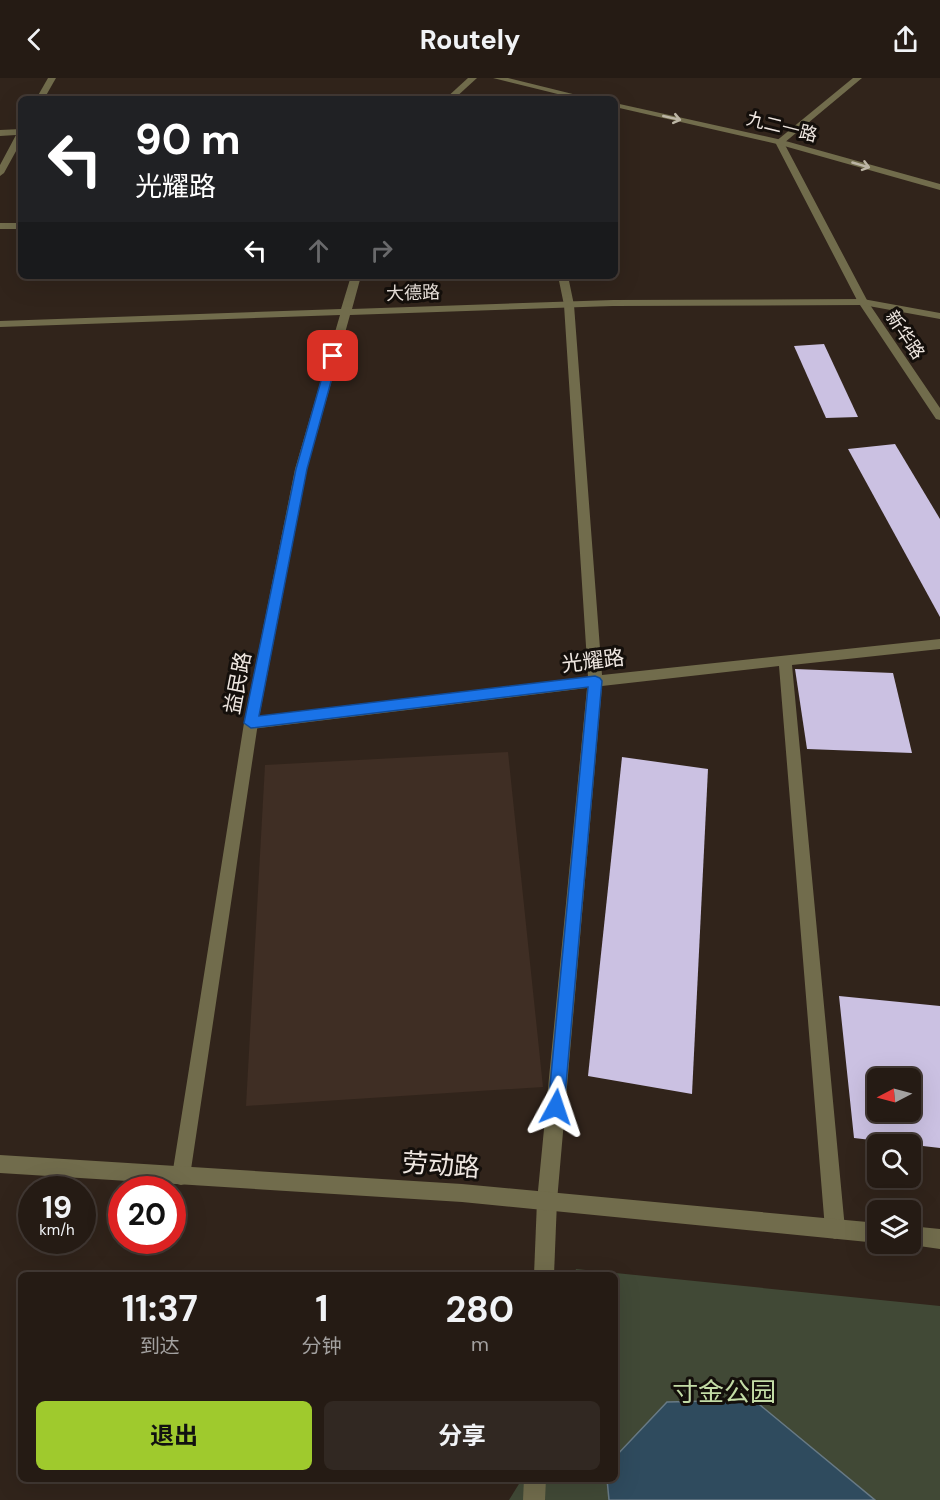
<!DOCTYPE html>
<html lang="zh">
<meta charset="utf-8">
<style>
body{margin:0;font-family:"DM Sans","Noto Sans SC",sans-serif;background:#312822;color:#f1f3f6;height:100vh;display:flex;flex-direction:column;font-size:22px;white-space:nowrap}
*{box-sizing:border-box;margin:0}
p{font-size:20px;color:#a3a1a0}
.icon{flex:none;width:33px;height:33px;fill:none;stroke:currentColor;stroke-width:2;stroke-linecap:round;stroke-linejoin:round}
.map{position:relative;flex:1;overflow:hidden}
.panel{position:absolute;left:18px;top:1194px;width:600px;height:210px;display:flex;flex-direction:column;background:#251b14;border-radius:9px;box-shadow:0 6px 24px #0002,0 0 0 2px #423934}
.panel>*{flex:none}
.guide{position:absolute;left:18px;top:18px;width:600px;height:183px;border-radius:9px;box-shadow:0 6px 24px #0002,0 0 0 2px #423934;background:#202124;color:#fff;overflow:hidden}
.needle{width:39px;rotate:264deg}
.fabs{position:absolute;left:867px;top:990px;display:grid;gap:12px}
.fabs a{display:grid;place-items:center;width:54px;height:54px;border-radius:9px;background:#251b14;box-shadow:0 6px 24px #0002,0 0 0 2px #423934;font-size:30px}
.speed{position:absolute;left:18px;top:1098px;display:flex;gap:12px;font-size:30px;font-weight:700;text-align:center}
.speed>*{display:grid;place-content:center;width:78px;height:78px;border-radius:50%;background:#251b14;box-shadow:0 6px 24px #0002,0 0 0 2px #423934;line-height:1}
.speed small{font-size:15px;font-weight:400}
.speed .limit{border:9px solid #d22;background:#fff;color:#111}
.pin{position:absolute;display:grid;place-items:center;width:51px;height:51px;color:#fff;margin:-26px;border-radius:12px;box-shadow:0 3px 9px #0006}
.me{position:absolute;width:66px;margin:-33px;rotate:5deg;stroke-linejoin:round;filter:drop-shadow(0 0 4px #0008)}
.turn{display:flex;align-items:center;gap:21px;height:126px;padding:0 18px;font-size:27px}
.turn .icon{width:78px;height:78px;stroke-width:2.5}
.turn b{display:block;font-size:42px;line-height:51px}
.lanes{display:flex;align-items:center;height:57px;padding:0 18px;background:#0003;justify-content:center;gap:30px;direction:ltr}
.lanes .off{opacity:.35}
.eta{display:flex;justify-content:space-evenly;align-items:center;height:102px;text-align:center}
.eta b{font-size:36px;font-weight:700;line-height:42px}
.button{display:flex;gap:12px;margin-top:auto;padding:12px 18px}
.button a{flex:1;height:69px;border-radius:9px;background:#9fca2d;color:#111;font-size:24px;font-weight:700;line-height:69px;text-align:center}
.button a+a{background:#312822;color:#f1f3f6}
header{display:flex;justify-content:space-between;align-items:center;height:78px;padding:0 18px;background:#251b14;font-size:27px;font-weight:700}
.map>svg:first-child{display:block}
.commercial{fill:#3f2e24}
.green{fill:#414936}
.water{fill:#2f4b5e;stroke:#687a85;stroke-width:1.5}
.building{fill:#cbc1e2;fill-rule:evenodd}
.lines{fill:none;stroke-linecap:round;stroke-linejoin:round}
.service{fill:#716c4c;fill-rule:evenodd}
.pedestrian{fill:#716c4c;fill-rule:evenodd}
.minor{fill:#716c4c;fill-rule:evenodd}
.tertiary{fill:#716c4c;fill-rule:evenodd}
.oneway{stroke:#bcb5a5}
.route{fill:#1a73e8;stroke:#114b97;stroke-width:1.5}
.labels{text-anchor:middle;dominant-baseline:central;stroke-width:6;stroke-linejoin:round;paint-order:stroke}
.far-street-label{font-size:18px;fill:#eee6e0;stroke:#140f0b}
.street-label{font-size:21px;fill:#eee6e0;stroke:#140f0b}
.near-street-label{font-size:26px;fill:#eee6e0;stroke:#140f0b}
.near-park-label{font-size:26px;fill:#c3dca6;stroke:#140f0b}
</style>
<header><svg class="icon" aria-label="back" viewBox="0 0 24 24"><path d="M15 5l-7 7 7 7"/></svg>Routely<svg class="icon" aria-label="share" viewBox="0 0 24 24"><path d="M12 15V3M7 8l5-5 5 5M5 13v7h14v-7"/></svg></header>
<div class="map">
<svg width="940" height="1422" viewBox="0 0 940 1422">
<rect width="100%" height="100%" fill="#31241b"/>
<!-- commercial -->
<polygon class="commercial" points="508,674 543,1009 246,1028 265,687"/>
<!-- green -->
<polygon class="green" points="576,1191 940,1228 940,1422 509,1422 522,1401 615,1401 615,1197 574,1197"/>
<!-- water -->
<polygon class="water" points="754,1322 875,1422 609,1422 607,1401 615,1401 615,1379 667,1324"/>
<!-- building -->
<g class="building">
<polygon points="824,266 858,339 826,340 794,268"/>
<polygon points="895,366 940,441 940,539 848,371"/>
<polygon points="795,591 893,595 912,675 807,671"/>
<polygon points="622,679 708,691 692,1016 588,998"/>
<path d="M839 918 940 928V1070L854 1060ZM878 1000H910V1034H878Z"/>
</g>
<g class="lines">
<!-- service -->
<g class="service">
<rect x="0" y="145" width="21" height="6"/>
<polygon points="558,198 568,198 574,227 602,597 940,561 940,571 792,587 845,1151 842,1158 835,1161 828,1158 825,1151 779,588 602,608 557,1123 554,1130 547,1133 540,1130 537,1123 587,610 251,651 246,649 244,645 246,641 251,639 588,599 564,227"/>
</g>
<!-- pedestrian -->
<polygon class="pedestrian" points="853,0 862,0 784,65 868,224 940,330 940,342 936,341 858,224 775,64"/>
<!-- minor -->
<g class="minor">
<polygon points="48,0 56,0 44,21 36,21"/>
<polygon points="468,0 477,0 454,21 445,21"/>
<polygon points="21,51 21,64 4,95 0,98 0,87 16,57 0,58 0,52"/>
<polygon points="351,198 361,198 352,231 613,222 863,221 940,235 940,241 863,227 613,228 350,237 307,391 258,645 190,1098 188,1105 181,1107 174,1105 172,1098 244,645 295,391 340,237 0,249 0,243 341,231"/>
<polygon points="547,1113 554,1116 557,1123 554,1197 534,1197 537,1123 540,1116"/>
<polygon points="524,1401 546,1401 545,1422 523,1422"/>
</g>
<!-- tertiary -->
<g class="tertiary">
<polygon points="493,0 508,0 593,21 578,21"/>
<polygon points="615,25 782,62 940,106 940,112 777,66 615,29"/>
<polygon points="0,1077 462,1106 878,1145 878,1165 462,1124 0,1095"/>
<polygon points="910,1148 940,1151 940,1171 905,1166 910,1166"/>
</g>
</g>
<!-- one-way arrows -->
<defs><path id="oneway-shaft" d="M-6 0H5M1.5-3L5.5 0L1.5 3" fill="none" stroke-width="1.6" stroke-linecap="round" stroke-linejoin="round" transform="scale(1.5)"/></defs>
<g class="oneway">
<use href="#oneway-shaft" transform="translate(672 40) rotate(13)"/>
<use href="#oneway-shaft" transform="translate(861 87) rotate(16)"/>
</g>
<!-- route -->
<polygon class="route" points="333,275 338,278 307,391 259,638 595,598 600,600 602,603 564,1029 562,1035 556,1037 550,1035 548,1029 588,609 251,650 244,645 296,391 328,278"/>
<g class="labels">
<!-- far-street labels -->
<g class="far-street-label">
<text transform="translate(782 49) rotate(14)">九二一路</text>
<text transform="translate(413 215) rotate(-2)">大德路</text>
<text transform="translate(905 257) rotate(56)">新华路</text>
</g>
<!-- street labels -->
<g class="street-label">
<text transform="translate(593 583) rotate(-7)">光耀路</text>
<text transform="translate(238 605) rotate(-79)">益民路</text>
</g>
<!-- near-street labels -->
<g class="near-street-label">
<text transform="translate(441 1087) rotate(4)">劳动路</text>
</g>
<!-- near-park labels -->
<g class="near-park-label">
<text x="724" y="1314">寸金公园</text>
</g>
</g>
</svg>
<div class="fabs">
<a><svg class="needle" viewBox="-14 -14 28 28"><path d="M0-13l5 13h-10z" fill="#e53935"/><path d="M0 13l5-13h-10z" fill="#a3a1a0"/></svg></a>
<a><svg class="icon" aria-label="search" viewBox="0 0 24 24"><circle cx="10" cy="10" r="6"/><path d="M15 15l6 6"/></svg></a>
<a><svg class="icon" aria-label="layers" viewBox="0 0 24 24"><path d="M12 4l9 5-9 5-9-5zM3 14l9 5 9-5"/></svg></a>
</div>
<div class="speed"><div>19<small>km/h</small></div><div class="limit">20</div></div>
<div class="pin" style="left:333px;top:278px;background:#d93025"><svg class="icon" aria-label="arrive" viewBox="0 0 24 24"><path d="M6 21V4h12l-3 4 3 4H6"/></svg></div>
<svg class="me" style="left:556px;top:1029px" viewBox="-20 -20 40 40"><path d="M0-17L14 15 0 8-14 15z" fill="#1a73e8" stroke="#fff" stroke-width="4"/></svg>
<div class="guide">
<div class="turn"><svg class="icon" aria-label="left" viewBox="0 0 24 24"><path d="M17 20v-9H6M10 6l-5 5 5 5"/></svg><div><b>90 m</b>光耀路</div></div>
<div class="lanes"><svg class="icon" aria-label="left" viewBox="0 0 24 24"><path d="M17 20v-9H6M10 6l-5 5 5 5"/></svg><svg class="icon off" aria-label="ahead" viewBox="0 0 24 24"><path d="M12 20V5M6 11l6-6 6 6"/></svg><svg class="icon off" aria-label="right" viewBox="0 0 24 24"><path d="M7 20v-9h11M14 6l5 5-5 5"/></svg></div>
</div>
<section class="panel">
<div class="eta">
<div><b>11:37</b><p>到达</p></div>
<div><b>1</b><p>分钟</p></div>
<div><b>280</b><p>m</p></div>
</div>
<div class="button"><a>退出</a><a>分享</a></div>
</section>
</div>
